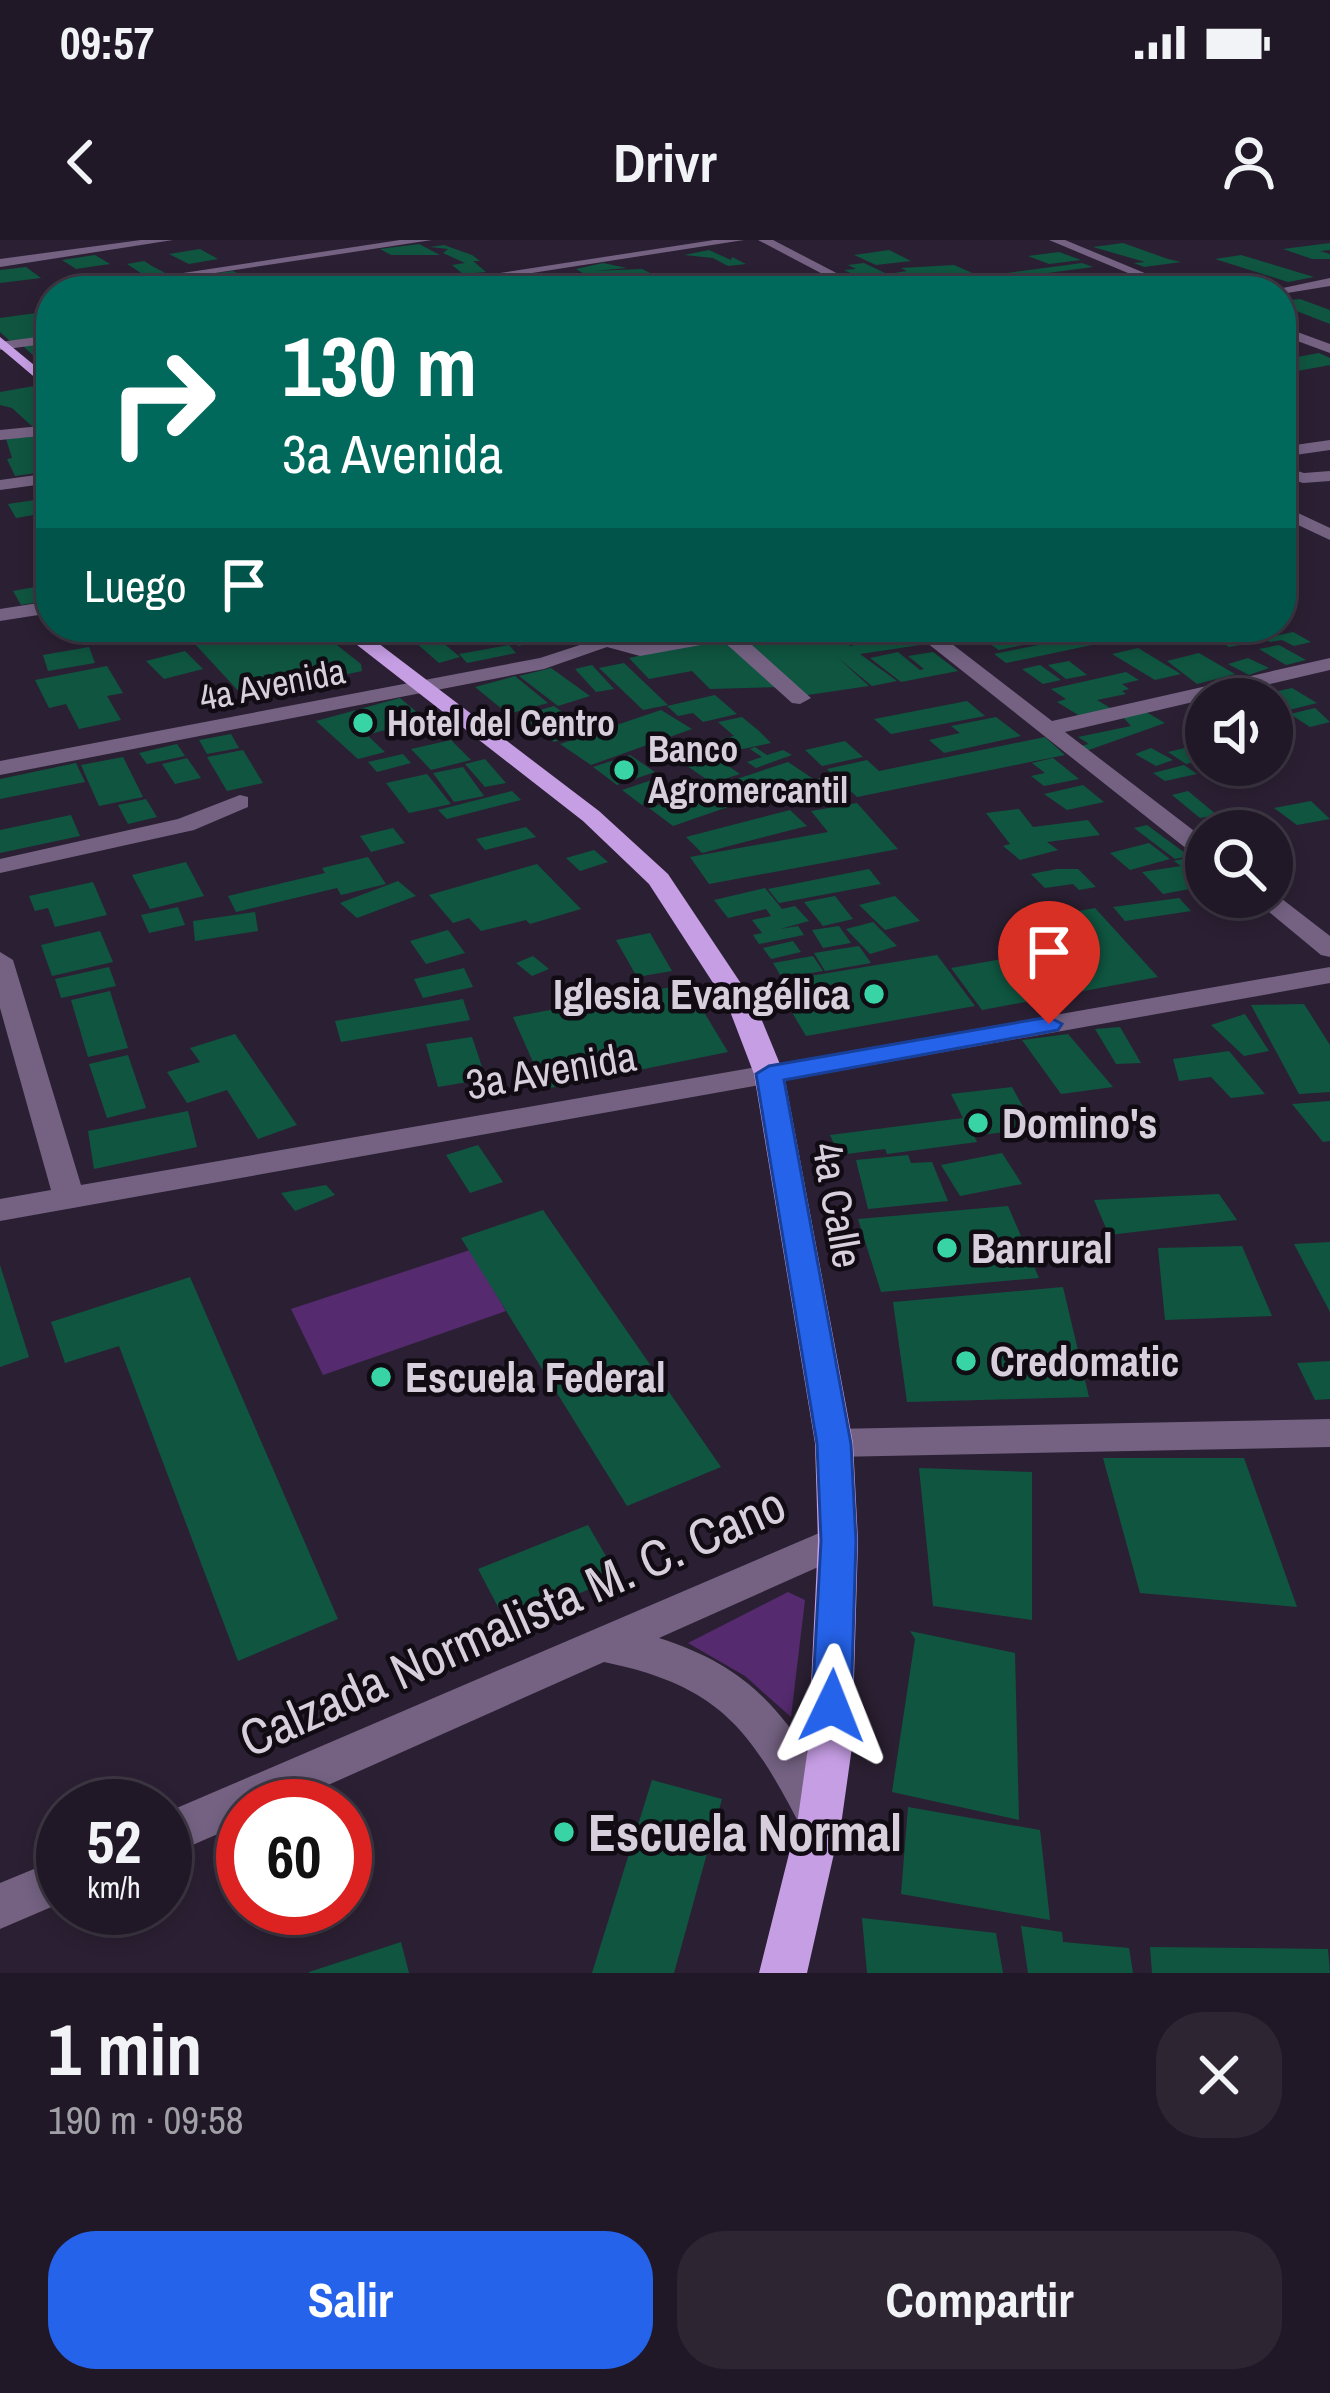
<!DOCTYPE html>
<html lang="es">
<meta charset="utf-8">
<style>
body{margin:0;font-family:"Archivo Narrow",sans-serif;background:#2d2532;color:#f1f3f6;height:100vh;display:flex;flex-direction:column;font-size:45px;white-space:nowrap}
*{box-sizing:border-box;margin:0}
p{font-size:39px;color:#a2a0a7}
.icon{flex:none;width:66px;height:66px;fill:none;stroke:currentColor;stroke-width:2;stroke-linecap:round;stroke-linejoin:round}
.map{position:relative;height:1733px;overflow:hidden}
.panel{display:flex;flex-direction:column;background:#201826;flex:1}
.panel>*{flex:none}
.hud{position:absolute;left:36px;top:36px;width:1260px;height:366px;border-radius:48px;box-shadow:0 6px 18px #0003,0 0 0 3px #3d3743;background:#00695c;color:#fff;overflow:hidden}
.tools{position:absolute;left:1185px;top:438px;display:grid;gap:24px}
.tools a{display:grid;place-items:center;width:108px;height:108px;border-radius:50%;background:#201826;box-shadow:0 6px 18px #0003,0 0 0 3px #3d3743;font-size:60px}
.speed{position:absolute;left:36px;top:1539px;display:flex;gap:24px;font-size:60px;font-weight:700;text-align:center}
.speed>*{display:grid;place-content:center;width:156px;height:156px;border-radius:50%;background:#201826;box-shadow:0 6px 18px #0003,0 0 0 3px #3d3743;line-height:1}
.speed small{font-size:30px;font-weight:400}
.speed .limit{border:18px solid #d22;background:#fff;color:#111}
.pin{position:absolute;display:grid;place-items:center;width:102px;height:102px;color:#fff;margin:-123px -51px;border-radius:50% 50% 50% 0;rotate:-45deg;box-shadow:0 0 12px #0007}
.pin .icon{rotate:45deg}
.me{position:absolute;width:132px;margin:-66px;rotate:2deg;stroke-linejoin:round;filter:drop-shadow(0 0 9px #0008)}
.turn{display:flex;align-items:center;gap:42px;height:252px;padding:0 48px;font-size:54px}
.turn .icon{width:156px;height:156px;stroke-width:2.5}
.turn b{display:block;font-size:84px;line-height:102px}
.then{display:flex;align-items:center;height:114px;padding:0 48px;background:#0003;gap:24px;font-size:45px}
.round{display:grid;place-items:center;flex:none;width:126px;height:126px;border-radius:48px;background:#2d2532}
.headline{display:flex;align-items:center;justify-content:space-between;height:204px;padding:0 48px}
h1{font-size:72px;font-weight:800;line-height:90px}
.action{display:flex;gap:24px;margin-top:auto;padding:24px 48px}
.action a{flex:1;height:138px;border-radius:48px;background:#2563eb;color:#fff;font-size:48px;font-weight:800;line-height:138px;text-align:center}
.action a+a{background:#2d2532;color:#f1f3f6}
.status{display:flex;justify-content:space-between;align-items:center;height:84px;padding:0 60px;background:#201826;direction:ltr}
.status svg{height:33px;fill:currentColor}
header{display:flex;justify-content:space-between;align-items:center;height:156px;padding:0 48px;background:#201826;font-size:54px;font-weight:800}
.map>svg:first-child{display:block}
.green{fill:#552a6f}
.building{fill:#0f5540}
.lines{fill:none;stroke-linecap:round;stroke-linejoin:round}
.minor{fill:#756283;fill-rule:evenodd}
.major{fill:#c69ee4;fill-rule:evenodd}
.route{fill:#2563eb;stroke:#184099;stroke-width:3}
.poi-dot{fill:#38d4a6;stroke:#110c14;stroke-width:4.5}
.labels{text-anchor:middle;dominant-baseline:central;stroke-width:9;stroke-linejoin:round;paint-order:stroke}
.far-street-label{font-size:36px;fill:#d7cfdc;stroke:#110c14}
.far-poi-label{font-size:36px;font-weight:bold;fill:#d7cfdc;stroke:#110c14;text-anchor:start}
.poi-label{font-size:42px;font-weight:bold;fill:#d7cfdc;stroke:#110c14;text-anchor:start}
.street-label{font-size:42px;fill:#d7cfdc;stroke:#110c14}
.near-street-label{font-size:51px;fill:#d7cfdc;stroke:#110c14}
.near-poi-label{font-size:51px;font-weight:bold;fill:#d7cfdc;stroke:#110c14;text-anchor:start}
</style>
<div class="status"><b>09:57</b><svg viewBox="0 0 49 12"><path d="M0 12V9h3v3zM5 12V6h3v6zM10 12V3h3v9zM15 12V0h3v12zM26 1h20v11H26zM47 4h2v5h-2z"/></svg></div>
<header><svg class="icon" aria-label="back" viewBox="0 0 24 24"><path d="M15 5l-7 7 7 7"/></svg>Drivr<svg class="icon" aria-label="person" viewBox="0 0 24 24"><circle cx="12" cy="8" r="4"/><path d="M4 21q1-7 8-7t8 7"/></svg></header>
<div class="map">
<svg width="1330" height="1733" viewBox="0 0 1330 1733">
<rect width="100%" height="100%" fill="#2b2033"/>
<!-- green -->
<g class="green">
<polygon points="470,1010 506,1071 323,1135 291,1069"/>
<polygon points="788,1352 805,1360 791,1477 745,1436 688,1403"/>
</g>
<!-- building -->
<g class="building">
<polygon points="1123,3 1168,19 1181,22 1144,27 1134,23 1145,22 1093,7"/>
<polygon points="1330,3 1330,10 1320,11 1330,14 1330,19 1312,19 1283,9"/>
<polygon points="419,4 440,15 391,15 380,9"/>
<polygon points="444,5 472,15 480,21 473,21 486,32 463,34 452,25 465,23 443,13 448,9 430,7"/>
<polygon points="200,9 218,19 189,24 169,14"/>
<polygon points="709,10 731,20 732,17 746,24 728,26 713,18 684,15"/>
<polygon points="889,10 911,21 876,25 854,15"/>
<polygon points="1059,12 1081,20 1049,24 1028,16"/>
<polygon points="95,15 110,24 76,29 62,20"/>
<polygon points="1241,15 1314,37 1288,42 1215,19"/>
<polygon points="144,21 152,26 169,35 150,39 127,24"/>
<polygon points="603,23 627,28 594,31 642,29 679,47 660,46 643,36 605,41 612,45 605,46 576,29"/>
<polygon points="864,23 887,34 907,31 901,28 954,25 991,41 887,51 844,30 856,29 848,25"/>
<polygon points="1082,23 1093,27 995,40 985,36"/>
<polygon points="26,27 41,38 0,43 0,30"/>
<polygon points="233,31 248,38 281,34 292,41 246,48 217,33"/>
<polygon points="1086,36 1100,41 1058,47 1067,51 1003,51"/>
<polygon points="117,37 131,45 151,42 160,48 124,51 101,40"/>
<polygon points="184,37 203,47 167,49 154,42"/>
<polygon points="1300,59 1330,70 1330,84 1281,65 1281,61"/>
<polygon points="51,71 51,95 10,101 0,92 0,78"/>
<polygon points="51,102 51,132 23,106"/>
<polygon points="1319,113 1330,118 1330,125 1281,134 1281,120"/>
<polygon points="34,146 50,162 43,163 51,170 51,187 34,188 12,168 0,165 0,152"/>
<polygon points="51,195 51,231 15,236 7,219 12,218 6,199"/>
<polygon points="42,259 51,272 16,278 8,264"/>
<polygon points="46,345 51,360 21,365 13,351"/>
<polygon points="208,387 249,387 250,392 314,387 361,424 362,431 244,457 193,402 216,398"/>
<polygon points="399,387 452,387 456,391 414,400"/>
<polygon points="505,387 584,387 588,392 518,406"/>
<polygon points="650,387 666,403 635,409 618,392"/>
<polygon points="866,387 873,392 841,398 850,406 882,399 873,393 880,391 874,387 904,387 927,404 860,414 897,441 872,446 837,417 869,446 801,456 742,402 801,388"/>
<polygon points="1036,387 1157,387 1157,389 1113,398 1099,389 999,410 982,399"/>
<polygon points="1240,387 1250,393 1235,397 1246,404 1229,407 1206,393"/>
<polygon points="1266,390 1275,396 1293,392 1311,402 1294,406 1282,400 1270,402 1254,393"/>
<polygon points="1097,393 1111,401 1006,423 994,414"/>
<polygon points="436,397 460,417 439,423 415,402"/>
<polygon points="726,397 783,447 710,449 692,431 649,439 629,418"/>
<polygon points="509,405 516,413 467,423 459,414"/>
<polygon points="1279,405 1306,420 1286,425 1259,409"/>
<polygon points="89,407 95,423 48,431 43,415"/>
<polygon points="1138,408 1181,434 1155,440 1112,414"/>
<polygon points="185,411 203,429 164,439 146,421"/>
<polygon points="898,412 920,430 924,429 908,416 933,412 958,431 901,442 870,418"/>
<polygon points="1199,413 1235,434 1197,444 1167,421"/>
<polygon points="1248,418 1269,428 1249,435 1228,424"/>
<polygon points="1069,421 1087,435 1066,439 1048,425"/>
<polygon points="624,423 668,465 643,470 599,428"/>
<polygon points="592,425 614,449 596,452 575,429"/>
<polygon points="1040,425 1061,440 1043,444 1022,429"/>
<polygon points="107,426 123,453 107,456 121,480 79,489 66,464 49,468 35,440"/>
<polygon points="551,428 590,456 558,466 519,436"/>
<polygon points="1126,432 1139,440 1122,444 1129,449 1122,451 1126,454 1097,460 1112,469 1083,478 1057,462 1066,459 1051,449"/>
<polygon points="515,436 548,463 508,474 475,447"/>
<polygon points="1292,448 1317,463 1289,470 1264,454"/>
<polygon points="715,455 737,474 703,482 693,473 678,476 667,466"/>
<polygon points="400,458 425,479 367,495 385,512 358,519 316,481"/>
<polygon points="967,461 985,476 891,494 874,479"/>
<polygon points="554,466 589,491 554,502 520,476"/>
<polygon points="1315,468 1330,482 1310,487 1290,474"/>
<polygon points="1141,469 1165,483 1086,511 1080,506 1089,504 1078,497 1131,486 1120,474"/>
<polygon points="661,470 692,489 591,525 560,504"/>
<polygon points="742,477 759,491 771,503 733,511 721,499 734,496 718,482"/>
<polygon points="996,477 1021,496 944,513 929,500 960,493 951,486"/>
<polygon points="231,494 239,508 207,514 199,500"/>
<polygon points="1045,497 1065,515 857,557 827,529 867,520 879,531"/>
<polygon points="451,500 471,520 431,530 411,509"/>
<polygon points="845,501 863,517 822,526 805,510"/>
<polygon points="1206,503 1206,519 1186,524 1168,512"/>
<polygon points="177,504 185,516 147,524 139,513"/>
<polygon points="755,507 767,515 783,510 792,515 756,528 747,522 762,517 750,509"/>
<polygon points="1151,508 1173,520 1156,526 1135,514"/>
<polygon points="243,510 263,543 227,551 207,517"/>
<polygon points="403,514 411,523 377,532 368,522"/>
<polygon points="630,515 655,532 617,545 593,527"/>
<polygon points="123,517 143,557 99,566 81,525"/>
<polygon points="715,517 740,534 712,543 687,526"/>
<polygon points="187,518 201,538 175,544 162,524"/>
<polygon points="1053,518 1079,539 1044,546 1031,536 1045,533 1032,523"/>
<polygon points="485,519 506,543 485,547 465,524"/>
<polygon points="788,522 812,538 673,586 649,568"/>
<polygon points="76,523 85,542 0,559 0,539"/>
<polygon points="1184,525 1197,534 1165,541 1153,533"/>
<polygon points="463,527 484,556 454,562 433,533"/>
<polygon points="427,534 451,564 409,573 386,543"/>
<polygon points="823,537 849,553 819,564 794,547"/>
<polygon points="652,540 673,555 642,565 622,550"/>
<polygon points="1083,545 1104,562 1067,570 1044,554"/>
<polygon points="512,551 521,560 447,579 438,570"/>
<polygon points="1188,551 1217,575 1200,578 1172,555"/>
<polygon points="146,559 157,577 128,584 118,565"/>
<polygon points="1311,561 1330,579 1297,585 1274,568"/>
<polygon points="857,563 898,609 709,644 690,617 828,592 811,571"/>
<polygon points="1019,569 1033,587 1088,580 1100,595 1047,602 1058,610 1020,620 1003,606 1010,604 986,573"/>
<polygon points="790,570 807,586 702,613 686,597"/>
<polygon points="71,575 80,596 0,613 0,590"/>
<polygon points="1147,585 1189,616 1175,619 1134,588"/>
<polygon points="526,587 536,597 485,610 476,599"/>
<polygon points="393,588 405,603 371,612 360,596"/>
<polygon points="1149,603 1170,619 1130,630 1110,613"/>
<polygon points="594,610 608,622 580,631 566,618"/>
<polygon points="368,617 386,644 341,655 337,648 236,672 228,656 325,633 322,628"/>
<polygon points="1187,618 1193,621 1185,624 1206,646 1163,654 1142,632 1181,626 1174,621"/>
<polygon points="186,622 204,656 150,669 132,635"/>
<polygon points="537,624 581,669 530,684 526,680 481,691 469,678 453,683 429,655"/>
<polygon points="869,629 881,644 779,663 768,649"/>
<polygon points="1057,629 1078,629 1096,647 1079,650 1073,644 1045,648 1031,634"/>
<polygon points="398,641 416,656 357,678 340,663"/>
<polygon points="93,642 107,675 55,687 48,668 35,671 29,656"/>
<polygon points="765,648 782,669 795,666 809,681 780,689 798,686 804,695 759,704 753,695 762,693 752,680 771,676 766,669 728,678 714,660"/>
<polygon points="835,656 853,679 823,686 804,662"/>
<polygon points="895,656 920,681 885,690 859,665"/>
<polygon points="1179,658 1191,671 1125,681 1113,667"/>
<polygon points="178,667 185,685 149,693 141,675"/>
<polygon points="1095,668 1158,737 982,770 951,728 1064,708 1038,678"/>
<polygon points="255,672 258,691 195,701 193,681"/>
<polygon points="873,682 897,706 870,714 846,689"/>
<polygon points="839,686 851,703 823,708 812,690"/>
<polygon points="448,690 465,713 426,724 410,701"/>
<polygon points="100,691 113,722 52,736 41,705"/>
<polygon points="650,693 672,731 637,737 616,700"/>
<polygon points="793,701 801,712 771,719 763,708"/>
<polygon points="859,706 871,723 825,731 814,713"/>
<polygon points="937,715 975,766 806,796 774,742"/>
<polygon points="533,716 549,729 532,736 516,723"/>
<polygon points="813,716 823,731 782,738 773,723"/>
<polygon points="109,727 116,746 61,758 55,739"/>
<polygon points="464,728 473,747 423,758 414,739"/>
<polygon points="687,744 728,812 545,849 513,777"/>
<polygon points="110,751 128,808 88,817 71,760"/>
<polygon points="463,759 470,780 341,802 335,781"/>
<polygon points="1304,764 1330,805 1330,852 1299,854 1251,765"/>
<polygon points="1245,774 1269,811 1244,816 1211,785"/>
<polygon points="1120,787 1141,823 1116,824 1095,789"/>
<polygon points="235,794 297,885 258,899 227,850 187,863 167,832 200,822 190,808"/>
<polygon points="1068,794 1113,847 1061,854 1022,800"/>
<polygon points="472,797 486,839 438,847 426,804"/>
<polygon points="1229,811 1265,854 1231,858 1211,837 1179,841 1173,819"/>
<polygon points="128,815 146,868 107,878 89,824"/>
<polygon points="1012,847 1035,888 974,896 977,902 887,914 885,909 839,915 830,895 963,878 951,854"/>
<polygon points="1330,861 1330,901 1323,902 1292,864"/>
<polygon points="188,871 197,907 94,929 88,891"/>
<polygon points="478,905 503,942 470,953 446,915"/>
<polygon points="1002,913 1022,944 960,956 941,925"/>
<polygon points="908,915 911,923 932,922 948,961 868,969 856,920"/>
<polygon points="326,945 335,955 295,971 281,953"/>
<polygon points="1219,954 1237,980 1109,995 1094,960"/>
<polygon points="1008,966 1039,1038 881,1052 858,979"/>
<polygon points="543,970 721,1227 627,1266 461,998"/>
<polygon points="1330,1002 1330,1072 1294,1004"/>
<polygon points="1242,1006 1272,1076 1165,1080 1158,1008"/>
<polygon points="0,1025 29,1117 0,1127"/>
<polygon points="190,1037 338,1379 238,1421 119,1106 65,1123 51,1082"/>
<polygon points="1063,1047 1089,1157 907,1162 893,1062"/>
<polygon points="1330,1121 1330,1159 1315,1160 1297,1123"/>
<polygon points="1103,1218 1244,1218 1297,1367 1140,1353"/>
<polygon points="919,1228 1032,1232 1032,1380 933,1366"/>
<polygon points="588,1285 618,1337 507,1384 478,1329"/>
<polygon points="910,1391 1015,1413 1019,1580 892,1552 915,1399"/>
<polygon points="652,1540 722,1559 674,1733 592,1733"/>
<polygon points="908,1567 1040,1590 1050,1680 901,1654"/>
<polygon points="862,1678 996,1693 1003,1733 867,1733"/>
<polygon points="1021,1686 1062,1692 1063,1702 1129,1708 1133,1733 1028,1733"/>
<polygon points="401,1702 409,1733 309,1733 309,1732"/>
<polygon points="1150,1707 1328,1709 1330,1733 1152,1733"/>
</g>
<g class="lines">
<!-- minor -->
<g class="minor">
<polygon points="141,0 173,0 0,27 0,19"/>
<polygon points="400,0 432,0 189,37 183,33"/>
<polygon points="714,0 744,0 416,51 384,51"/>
<polygon points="758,0 773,0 871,51 855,51"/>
<polygon points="1049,0 1065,0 1188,51 1171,51"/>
<polygon points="1330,38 1330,46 1281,54 1269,51"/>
<polygon points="1281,86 1330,104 1330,113 1281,95"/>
<polygon points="51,95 51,103 0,110 0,102"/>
<polygon points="51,185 51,195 0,200 0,190"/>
<polygon points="1330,200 1330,210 1281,217 1281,207"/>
<polygon points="1281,226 1304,233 1330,231 1330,241 1303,243 1281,236"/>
<polygon points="51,233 51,243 0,250 0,240"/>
<polygon points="1281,265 1330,288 1330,300 1281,277"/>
<polygon points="51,361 51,373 0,381 0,369"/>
<path d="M606 387H628L618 397C658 409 729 387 777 387L743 397 811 458 800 464 792 463 723 401 640 416 607 407 544 429 0 535V521L540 418 589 402Z"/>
<polygon points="907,387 930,387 1052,481 1330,418 1330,430 1065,492 1206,600 1206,619 1197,617"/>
<polygon points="240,555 248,557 248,567 194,590 0,633 0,619 178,579"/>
<polygon points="1273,652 1330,696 1330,717 1321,715 1251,657 1272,657"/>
<polygon points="0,712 13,720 81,945 1330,727 1330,743 0,981 0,959 51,950 0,768"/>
<polygon points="1330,1179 1330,1207 834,1217 821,1213 815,1203 821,1193 834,1189"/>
<path d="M838 1285 852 1290 858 1301 852 1312 659 1398C754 1428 790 1478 836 1563L842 1578 836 1593 820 1599 804 1593C751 1490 721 1446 604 1422L281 1566H243V1583L165 1617V1573Z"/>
<polygon points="63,1617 63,1662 0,1689 0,1643"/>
</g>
<!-- major -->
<g class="major">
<polygon points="0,97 51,139 51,151 0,108"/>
<polygon points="334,387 357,387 599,571 668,634 756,766 784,834 853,1203 858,1301 852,1507 842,1578 807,1733 759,1733 798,1578 808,1507 818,1301 815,1203 754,834 728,766 649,644 583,581"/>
</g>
</g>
<!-- route -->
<polygon class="route" points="1049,777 1062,784 1058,790 784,840 851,1204 856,1301 851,1466 845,1478 832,1483 818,1478 812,1466 821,1301 817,1204 756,834 769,826"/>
<!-- markers -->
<g class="poi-dot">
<circle cx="363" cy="483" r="12"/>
<circle cx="624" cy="530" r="12"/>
<circle cx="874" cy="754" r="12"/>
<circle cx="978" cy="883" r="12"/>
<circle cx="947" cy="1008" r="12"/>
<circle cx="966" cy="1121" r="12"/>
<circle cx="381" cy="1137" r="12"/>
<circle cx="564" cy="1592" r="12"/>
</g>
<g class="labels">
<!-- far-street labels -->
<g class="far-street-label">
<text transform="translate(272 444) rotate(-11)">4a Avenida</text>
</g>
<!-- far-poi labels -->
<g class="far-poi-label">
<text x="387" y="483">Hotel del Centro</text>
<text x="648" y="509">Banco<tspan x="648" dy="41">Agromercantil</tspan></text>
</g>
<!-- poi labels -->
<g class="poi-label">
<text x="850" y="754" text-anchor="end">Iglesia Evangélica</text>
<text x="1002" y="883">Domino's</text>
<text x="971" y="1008">Banrural</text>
<text x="990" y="1121">Credomatic</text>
<text x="405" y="1137">Escuela Federal</text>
</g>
<!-- street labels -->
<g class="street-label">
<text transform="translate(551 830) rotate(-10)">3a Avenida</text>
<text transform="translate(838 965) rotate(80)">4a Calle</text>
</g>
<!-- near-street labels -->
<g class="near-street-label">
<text transform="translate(512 1381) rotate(-24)">Calzada Normalista M. C. Cano</text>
</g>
<!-- near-poi labels -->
<g class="near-poi-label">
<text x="588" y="1592">Escuela Normal</text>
</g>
</g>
</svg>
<div class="tools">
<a><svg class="icon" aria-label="sound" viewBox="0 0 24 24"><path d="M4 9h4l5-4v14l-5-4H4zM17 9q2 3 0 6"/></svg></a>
<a><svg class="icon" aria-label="search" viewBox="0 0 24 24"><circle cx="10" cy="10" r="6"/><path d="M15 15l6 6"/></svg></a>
</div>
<div class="speed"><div>52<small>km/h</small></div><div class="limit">60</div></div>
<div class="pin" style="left:1049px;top:784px;background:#d93025"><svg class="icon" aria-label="arrive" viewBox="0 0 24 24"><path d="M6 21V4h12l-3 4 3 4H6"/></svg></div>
<svg class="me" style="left:832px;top:1466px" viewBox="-20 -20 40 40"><path d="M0-17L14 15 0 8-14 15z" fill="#2563eb" stroke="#fff" stroke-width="4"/></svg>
<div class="hud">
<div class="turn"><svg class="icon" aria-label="right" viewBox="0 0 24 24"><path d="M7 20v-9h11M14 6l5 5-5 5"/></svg><div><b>130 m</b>3a Avenida</div></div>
<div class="then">Luego<svg class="icon" aria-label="arrive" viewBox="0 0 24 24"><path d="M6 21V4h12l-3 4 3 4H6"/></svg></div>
</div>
</div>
<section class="panel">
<div class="headline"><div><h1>1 min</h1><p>190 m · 09:58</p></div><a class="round"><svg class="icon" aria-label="close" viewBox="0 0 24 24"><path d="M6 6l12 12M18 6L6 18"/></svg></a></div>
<div class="action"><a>Salir</a><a>Compartir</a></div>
</section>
